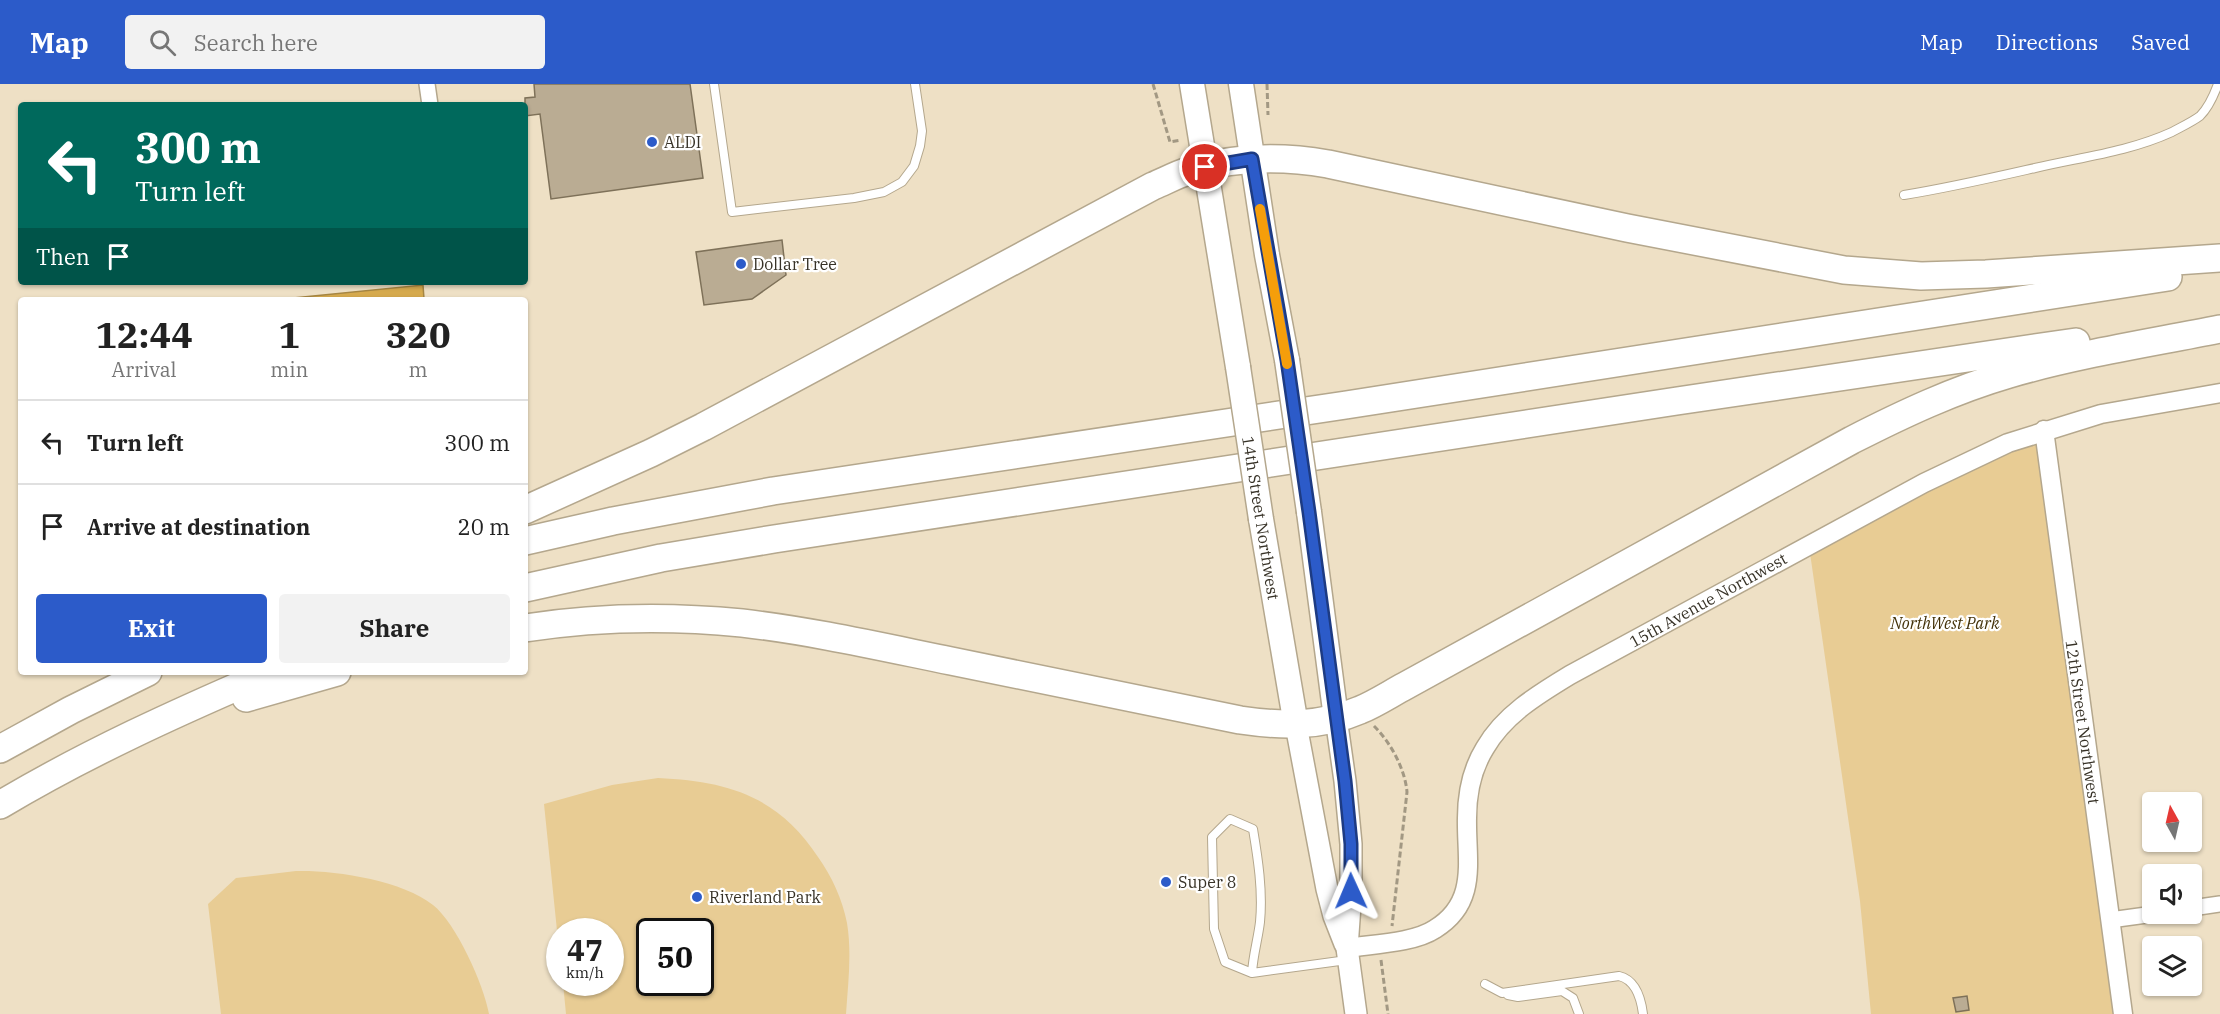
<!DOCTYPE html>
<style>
body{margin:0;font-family:"IBM Plex Serif",serif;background:#f2f2f2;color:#222;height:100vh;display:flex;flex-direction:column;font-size:22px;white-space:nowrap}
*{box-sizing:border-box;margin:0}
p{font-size:20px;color:#767676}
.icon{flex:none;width:33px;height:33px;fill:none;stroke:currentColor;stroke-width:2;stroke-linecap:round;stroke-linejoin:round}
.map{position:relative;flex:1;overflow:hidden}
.side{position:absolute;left:18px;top:213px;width:510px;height:378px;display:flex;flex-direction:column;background:#fff;border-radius:6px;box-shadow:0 2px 4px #0004}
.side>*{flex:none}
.banner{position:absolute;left:18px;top:18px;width:510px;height:183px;border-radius:6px;box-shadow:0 2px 4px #0004;background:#00695c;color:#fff;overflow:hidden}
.needle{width:39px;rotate:352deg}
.tools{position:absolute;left:2142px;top:708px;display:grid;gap:12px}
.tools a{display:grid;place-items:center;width:60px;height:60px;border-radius:6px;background:#fff;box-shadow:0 2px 4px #0004;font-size:30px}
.speed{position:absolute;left:546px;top:834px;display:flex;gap:12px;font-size:30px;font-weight:700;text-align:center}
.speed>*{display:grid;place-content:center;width:78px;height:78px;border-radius:50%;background:#fff;box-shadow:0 2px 4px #0004;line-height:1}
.speed small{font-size:15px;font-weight:400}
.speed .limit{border:3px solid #111;border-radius:9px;background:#fff;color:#111}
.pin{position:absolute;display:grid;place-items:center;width:51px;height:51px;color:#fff;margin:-26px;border:3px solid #fff;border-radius:50%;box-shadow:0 2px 6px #0007}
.me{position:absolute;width:66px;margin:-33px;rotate:359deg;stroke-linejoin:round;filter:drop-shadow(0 0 4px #0008)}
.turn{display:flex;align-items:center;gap:21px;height:126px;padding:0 18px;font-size:27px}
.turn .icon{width:78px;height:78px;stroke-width:2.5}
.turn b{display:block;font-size:42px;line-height:51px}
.then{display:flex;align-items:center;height:57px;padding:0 18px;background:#0003;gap:12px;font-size:22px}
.eta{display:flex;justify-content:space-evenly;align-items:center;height:102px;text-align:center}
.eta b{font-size:36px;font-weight:700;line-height:42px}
.primary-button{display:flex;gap:12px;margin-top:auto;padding:12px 18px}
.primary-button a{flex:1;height:69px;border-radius:6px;background:#2c5bc9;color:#fff;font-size:24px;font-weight:700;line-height:69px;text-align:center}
.primary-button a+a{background:#f2f2f2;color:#222}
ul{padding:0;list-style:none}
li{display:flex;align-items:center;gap:18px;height:84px;padding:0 18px;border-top:2px solid #e0e0e0}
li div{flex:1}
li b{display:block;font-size:22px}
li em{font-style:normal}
header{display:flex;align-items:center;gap:36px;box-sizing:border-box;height:84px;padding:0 30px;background:#2c5bc9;color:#fff}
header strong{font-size:28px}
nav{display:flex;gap:33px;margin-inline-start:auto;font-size:21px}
.search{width:420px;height:54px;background:#f2f2f2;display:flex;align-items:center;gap:15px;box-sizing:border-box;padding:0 21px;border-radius:6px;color:#767676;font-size:22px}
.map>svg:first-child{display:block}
.green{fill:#e8cc94;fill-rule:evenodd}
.water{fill:#d6aa4e;stroke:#a68642;stroke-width:1.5}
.building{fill:#baac93;stroke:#7e7159;stroke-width:1.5}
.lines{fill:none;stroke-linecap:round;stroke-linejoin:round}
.service-casing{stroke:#b4a78d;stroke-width:10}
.minor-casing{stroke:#b4a78d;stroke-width:18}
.tertiary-casing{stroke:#b4a78d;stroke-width:21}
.secondary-casing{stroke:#b4a78d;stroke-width:24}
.primary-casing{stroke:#b4a78d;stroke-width:27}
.motorway-casing{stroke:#b4a78d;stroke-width:30}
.path{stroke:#a29883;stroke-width:3;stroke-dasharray:6 3;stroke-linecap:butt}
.service{stroke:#fff;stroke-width:8}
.minor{stroke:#fff;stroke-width:15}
.tertiary{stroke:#fff;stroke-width:18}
.secondary{stroke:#fff;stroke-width:21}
.primary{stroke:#fff;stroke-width:24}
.motorway{stroke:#fff;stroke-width:27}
.primary-bridge-casing{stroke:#b4a78d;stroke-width:27;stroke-linecap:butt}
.primary-bridge{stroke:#fff;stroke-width:24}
.route-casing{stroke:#1d3b83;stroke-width:15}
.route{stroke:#2c5bc9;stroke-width:10}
.slow{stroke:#f59e0b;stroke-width:10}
.poi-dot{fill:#2c5bc9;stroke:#fff;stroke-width:2}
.labels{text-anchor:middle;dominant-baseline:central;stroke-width:4.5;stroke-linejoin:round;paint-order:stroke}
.poi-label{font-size:16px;fill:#373227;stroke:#fff;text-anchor:start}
.street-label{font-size:16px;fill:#373227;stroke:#fff}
.park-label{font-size:16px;font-style:italic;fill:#433108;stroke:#fff}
</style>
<header>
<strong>Map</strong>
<div class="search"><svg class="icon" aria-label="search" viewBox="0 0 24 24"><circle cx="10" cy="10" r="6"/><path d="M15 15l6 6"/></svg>Search here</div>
<nav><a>Map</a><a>Directions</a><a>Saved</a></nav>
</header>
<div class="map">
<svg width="2220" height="930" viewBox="0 0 2220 930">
<rect width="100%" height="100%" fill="#eee0c5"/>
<!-- green -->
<g class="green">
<polygon points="2044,346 2116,930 1871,930 1860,817 1809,462"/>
<path d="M658 694C727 697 778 712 818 773 832 793 842 814 847 839 852 869 848 900 846 930H566L563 899 610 898V848H560L559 866 544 720 612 701ZM650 848H700V898H650Z"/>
<path d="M296 787C334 786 402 796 433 821 456 839 484 901 489 930H221L208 820 236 794Z"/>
</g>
<!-- water -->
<polygon class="water" points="423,201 424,215 421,216 273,216"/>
<!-- building -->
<g class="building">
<polygon points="534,0 690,0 703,94 551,115 540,30 525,32 525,14 535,13"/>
<polygon points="782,156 786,191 752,215 704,221 696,168"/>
<polygon points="1967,912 1969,926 1956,928 1953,914"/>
</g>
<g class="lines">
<!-- service casing -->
<g class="service-casing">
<g id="service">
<polyline points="714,0 732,128 854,114 884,108 902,98 914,82 920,62 922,47 915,0"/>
<path d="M1904 111C1948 104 1991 94 2035 84 2082 73 2128 68 2172 48 2181 43 2192 38 2200 32 2209 23 2214 11 2218 0"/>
<path d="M1252 889C1253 871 1258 855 1260 838 1263 807 1258 775 1253 745L1230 735 1212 753 1214 845 1225 878 1252 889 1347 876"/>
<path d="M1485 900 1502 909 1619 892C1636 896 1641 914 1643 930"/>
<polyline points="1508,911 1518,913 1562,907 1573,914 1579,930"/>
</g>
</g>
<!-- minor casing -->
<g class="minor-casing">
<g id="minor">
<polyline points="427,0 430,21"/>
<polyline points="2192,824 2220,820"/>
<polyline points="2110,836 2154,830"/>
</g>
</g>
<!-- tertiary casing -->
<g class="tertiary-casing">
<g id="tertiary">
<polyline points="2044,346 2123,930"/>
<path d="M1347 864C1373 860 1414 859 1435 845 1479 818 1466 776 1467 734 1467 710 1472 685 1485 664 1504 631 1537 611 1570 591L1924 399 2008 359 2101 330 2220 309"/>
</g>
</g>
<!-- secondary casing -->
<g class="secondary-casing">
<g id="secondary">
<polyline points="1336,634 1345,697 1351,760 1351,807 1347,864 1356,930"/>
<polyline points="1296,641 1327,805 1334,832 1345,860"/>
</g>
</g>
<!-- primary casing -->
<g class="primary-casing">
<g id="primary">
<polyline points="1192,0 1238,283"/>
<polyline points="1241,0 1267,171 1287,276"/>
<polyline points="1309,428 1336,634"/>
<polyline points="1261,435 1296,641"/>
</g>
</g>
<!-- motorway casing -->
<g class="motorway-casing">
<g id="motorway">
<path d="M525 426 651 369 703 343 1153 102C1165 97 1176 91 1188 87 1233 73 1282 72 1328 80L1627 144 1844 186 1921 192 1986 190 2220 174"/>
<polyline points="525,457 613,437 773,407 1346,321 2168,193"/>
<polyline points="525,504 661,474 774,455 1677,317 2076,258"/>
<path d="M525 544C596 533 670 532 742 539 812 547 882 563 951 577 1048 596 1144 616 1240 636 1280 642 1321 643 1360 626 1375 620 1390 610 1405 602L1852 356C1903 330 1954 306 2009 290 2078 270 2150 259 2220 245"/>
<polyline points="246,614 337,588"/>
<polyline points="0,665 71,626 148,588"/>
<path d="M0 721C87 669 178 628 271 588"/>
</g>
</g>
<!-- path -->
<g class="path">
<polyline points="1153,0 1170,58 1181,56"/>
<polyline points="1267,0 1268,31"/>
<path d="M1374 642C1391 659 1405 685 1407 708L1392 842"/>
<polyline points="1381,876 1388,930"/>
</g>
<!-- service -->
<use href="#service" class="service"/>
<!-- minor -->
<use href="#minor" class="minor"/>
<!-- tertiary -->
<use href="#tertiary" class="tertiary"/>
<!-- secondary -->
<use href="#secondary" class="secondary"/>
<!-- primary -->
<use href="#primary" class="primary"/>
<!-- motorway -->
<use href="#motorway" class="motorway"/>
<!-- primary-bridge casing -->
<g class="primary-bridge-casing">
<g id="primary-bridge">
<polyline points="1287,276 1309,428"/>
<polyline points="1238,283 1261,435"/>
</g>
</g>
<!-- primary-bridge -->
<use href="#primary-bridge" class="primary-bridge"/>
</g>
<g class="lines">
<!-- route casing -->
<g class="route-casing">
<polyline id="route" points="1205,83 1252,75 1287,276 1309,428 1345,697 1351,760 1351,807"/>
</g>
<!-- route -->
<use href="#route" class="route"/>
<!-- slow -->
<polyline class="slow" points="1260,125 1287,280"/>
</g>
<!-- markers -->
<g class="poi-dot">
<circle cx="652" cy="58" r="6"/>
<circle cx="741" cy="180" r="6"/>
<circle cx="1166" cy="798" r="6"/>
<circle cx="697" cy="813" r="6"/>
</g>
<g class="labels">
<!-- poi labels -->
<g class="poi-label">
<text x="664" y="58">ALDI</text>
<text x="753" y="180">Dollar Tree</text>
<text x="1178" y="798">Super 8</text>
<text x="709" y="813">Riverland Park</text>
</g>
<!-- street labels -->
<g class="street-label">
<text transform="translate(1261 434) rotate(81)">14th Street Northwest</text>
<text transform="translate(1708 516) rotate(-29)">15th Avenue Northwest</text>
<text transform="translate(2083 638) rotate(82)">12th Street Northwest</text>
</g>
<!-- park labels -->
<g class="park-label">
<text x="1945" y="539">NorthWest Park</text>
</g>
</g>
</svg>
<div class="tools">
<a><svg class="needle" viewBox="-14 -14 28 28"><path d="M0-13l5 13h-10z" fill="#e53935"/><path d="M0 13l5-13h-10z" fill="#767676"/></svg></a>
<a><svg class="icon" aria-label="sound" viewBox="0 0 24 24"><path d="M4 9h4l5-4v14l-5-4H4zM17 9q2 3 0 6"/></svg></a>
<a><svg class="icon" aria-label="layers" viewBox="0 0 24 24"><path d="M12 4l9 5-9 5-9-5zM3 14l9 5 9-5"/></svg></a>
</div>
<div class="speed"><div>47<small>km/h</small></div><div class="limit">50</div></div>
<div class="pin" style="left:1205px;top:83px;background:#d93025"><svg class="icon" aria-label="arrive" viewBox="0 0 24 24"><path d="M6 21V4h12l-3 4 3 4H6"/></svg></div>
<svg class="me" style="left:1351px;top:807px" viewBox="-20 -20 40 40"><path d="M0-17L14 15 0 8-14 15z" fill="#2c5bc9" stroke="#fff" stroke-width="4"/></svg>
<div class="banner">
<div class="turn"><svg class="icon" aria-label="left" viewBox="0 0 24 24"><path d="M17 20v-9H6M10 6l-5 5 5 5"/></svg><div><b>300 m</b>Turn left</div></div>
<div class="then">Then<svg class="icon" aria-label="arrive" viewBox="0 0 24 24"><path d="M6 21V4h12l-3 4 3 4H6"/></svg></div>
</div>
<section class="side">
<div class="eta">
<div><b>12:44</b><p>Arrival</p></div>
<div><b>1</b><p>min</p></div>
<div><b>320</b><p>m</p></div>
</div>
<ul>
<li><svg class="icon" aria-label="left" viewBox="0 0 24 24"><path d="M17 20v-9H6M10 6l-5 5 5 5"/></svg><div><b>Turn left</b></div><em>300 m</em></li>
<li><svg class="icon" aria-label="arrive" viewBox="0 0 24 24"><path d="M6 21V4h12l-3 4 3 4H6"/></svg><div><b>Arrive at destination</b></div><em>20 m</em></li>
</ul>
<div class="primary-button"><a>Exit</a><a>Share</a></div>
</section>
</div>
